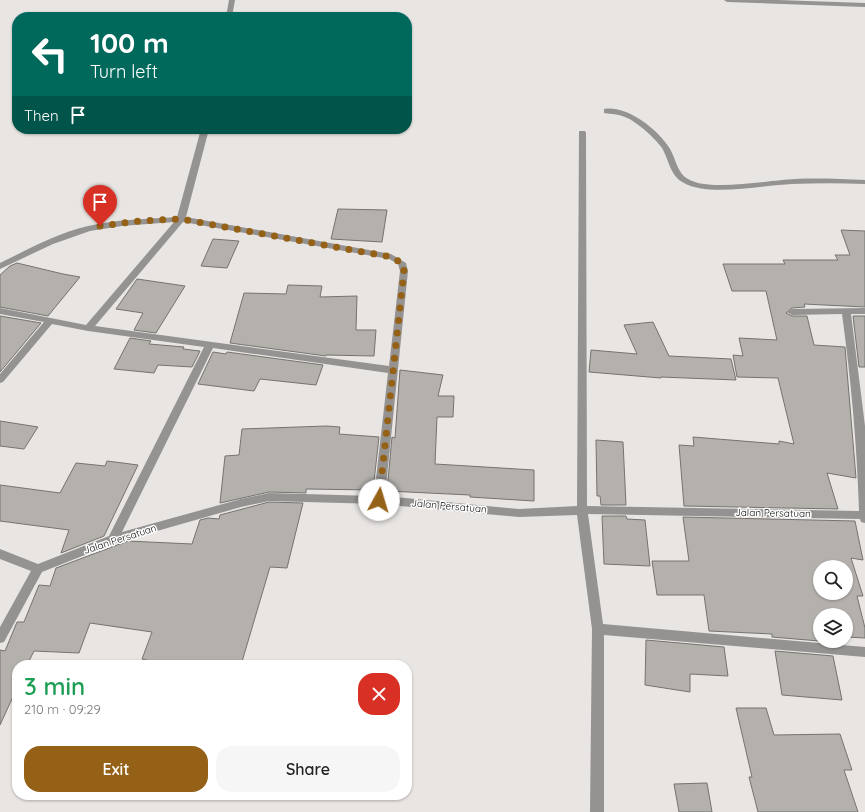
<!DOCTYPE html>
<meta charset="utf-8">
<style>
body{margin:0;font-family:Quicksand,sans-serif;background:#f6f6f6;color:#222;height:100vh;display:flex;flex-direction:column;font-size:15px;white-space:nowrap}
*{box-sizing:border-box;margin:0}
p{font-size:13px;color:#767676}
.icon{flex:none;width:22px;height:22px;fill:none;stroke:currentColor;stroke-width:2;stroke-linecap:round;stroke-linejoin:round}
.map{position:relative;flex:1;overflow:hidden}
.side{position:absolute;left:12px;top:660px;width:400px;height:140px;display:flex;flex-direction:column;background:#fff;border-radius:16px;box-shadow:0 1px 3px #0004}
.side>*{flex:none}
.guide{position:absolute;left:12px;top:12px;width:400px;height:122px;border-radius:16px;box-shadow:0 1px 3px #0004;background:#00695c;color:#fff;overflow:hidden}
.buttons{position:absolute;left:813px;top:560px;display:grid;gap:8px}
.buttons a{display:grid;place-items:center;width:40px;height:40px;border-radius:50%;background:#fff;box-shadow:0 1px 3px #0004;font-size:20px}
.pin{position:absolute;display:grid;place-items:center;width:34px;height:34px;color:#fff;margin:-41px -17px;border-radius:50% 50% 50% 0;rotate:-45deg;box-shadow:0 0 4px #0007}
.pin .icon{rotate:45deg}
.me{position:absolute;width:44px;margin:-22px;rotate:6deg;stroke-linejoin:round;filter:drop-shadow(0 0 3px #0008)}
.turn{display:flex;align-items:center;gap:14px;height:84px;padding:0 12px;font-size:18px}
.turn .icon{width:52px;height:52px;stroke-width:2.5}
.turn b{display:block;font-size:28px;line-height:34px}
.then{display:flex;align-items:center;height:38px;padding:0 12px;background:#0003;gap:8px;font-size:15px}
.round{display:grid;place-items:center;flex:none;width:42px;height:42px;border-radius:16px;background:#f6f6f6}
.summary{display:flex;align-items:center;justify-content:space-between;height:68px;padding:0 12px}
h1{font-size:24px;font-weight:600;line-height:30px;color:#1e9e55}
.action{display:flex;gap:8px;margin-top:auto;padding:8px 12px}
.action a{flex:1;height:46px;border-radius:16px;background:#956116;color:#fff;font-size:16px;font-weight:600;line-height:46px;text-align:center}
.action a+a{background:#f6f6f6;color:#222}
.map>svg:first-child{display:block}
.building{fill:#b4b1ad;stroke:#75726f;fill-rule:evenodd}
.lines{fill:none;stroke-linecap:round;stroke-linejoin:round}
.minor{fill:#959392;fill-rule:evenodd}
.route{stroke:#956116;stroke-width:7;stroke-dasharray:0 12.6}
.labels{text-anchor:middle;dominant-baseline:central;stroke-width:3;stroke-linejoin:round;paint-order:stroke}
.street-label{font-size:10px;fill:#0d0c0b;stroke:#fff}
</style>
<div class="map">
<svg width="865" height="812" viewBox="0 0 865 812">
<rect width="100%" height="100%" fill="#e9e5e3"/>
<!-- building -->
<g class="building">
<polygon points="338,209 387,210 382,242 331,239"/>
<polygon points="841,230 865,231 865,307 804,304 805,307 792,308 786,313 792,316 807,316 814,345 845,347 856,478 827,473 838,509 684,506 679,445 694,446 693,437 779,444 779,441 794,444 778,378 737,377 733,355 743,356 739,338 777,340 766,291 732,291 723,264 785,264 783,260 838,260 835,255 850,255"/>
<polygon points="213,239 239,241 227,268 201,266"/>
<polygon points="17,263 63,274 80,277 48,316 0,307 0,275 10,266"/>
<polygon points="137,279 185,286 156,333 134,330 143,313 116,309"/>
<polygon points="288,285 322,286 320,297 357,296 356,330 376,330 374,356 326,355 326,356 230,343 244,293 286,294"/>
<polygon points="0,316 41,323 0,372"/>
<polygon points="853,316 865,316 865,367 859,367"/>
<polygon points="653,322 669,356 731,359 736,380 661,377 661,378 589,372 591,350 637,354 624,325"/>
<polygon points="130,338 151,341 149,344 184,347 183,349 200,351 192,367 158,365 154,373 114,369"/>
<polygon points="213,352 226,354 227,352 323,365 316,385 260,379 254,391 198,384"/>
<polygon points="400,370 443,375 438,396 454,396 453,417 437,417 435,464 534,470 534,501 470,497 470,495 387,491 392,437 395,438"/>
<polygon points="0,421 38,427 24,449 0,446"/>
<polygon points="326,426 340,427 339,434 379,437 373,490 306,489 306,493 269,492 220,503 225,456 239,455 242,429"/>
<polygon points="596,440 623,442 626,505 601,505 600,496 597,496"/>
<polygon points="107,461 138,465 104,536 61,553 69,530 0,521 0,485 60,493 76,463 105,466"/>
<polygon points="269,502 303,503 287,568 270,567 241,665 148,665 150,661 142,659 152,632 90,623 79,653 34,651 27,665 17,665 17,688 0,725 0,650 5,651 17,622 24,622 39,585 50,586 56,568 128,541 192,544 200,520 208,518 219,519 220,515"/>
<polygon points="602,516 626,516 627,519 645,520 650,566 604,564"/>
<path d="M683 517 855 521 863 560 851 558 863 596H857L865 628V638L846 637V615H820V641H830L831 642 772 637V634L709 631 704 595H657L652 561H689ZM820 567H846V593H820Z"/>
<polygon points="646,640 724,647 728,676 690,674 690,692 645,685"/>
<polygon points="775,651 833,656 842,700 782,695"/>
<polygon points="736,708 766,708 774,735 840,734 852,770 844,770 858,812 758,812 749,777 752,777"/>
<polygon points="707,783 712,812 679,812 674,784"/>
</g>
<g class="lines">
<!-- minor -->
<g class="minor">
<polygon points="229,0 235,0 232,17 226,17"/>
<polygon points="724,0 778,0 865,3 865,7 727,2"/>
<path d="M604 109C627 105 659 130 670 149 676 159 677 173 688 179 709 192 769 180 795 179 818 178 842 179 865 180V184C841 183 816 183 792 184 764 185 708 197 684 183 670 176 669 160 662 148 655 138 636 121 625 117 618 114 611 114 604 113Z"/>
<path d="M201 129H209L186 217 391 254 406 263 408 271 385 496 519 509 577 506 579 131H585L586 133 587 506 859 511C857 445 851 380 842 314L792 315 787 312 792 309 865 308V314H851L865 426V523L861 522 860 519 588 514 603 624 865 647V657L604 635V812H590L592 629 577 515 519 517 379 504 269 501 241 507 115 543 42 572 4 642 0 643V627L31 571 0 559V549L38 564 109 536 204 347 88 331 52 324 3 382 0 383V374L44 322 0 314V308L86 325 174 222 122 226 90 231 53 244 0 269V263C29 249 57 233 88 226 118 219 148 219 177 217ZM183 222 389 259 398 264 400 271 389 366 95 326ZM213 348 388 373 374 496 269 493 241 499 122 532Z"/>
</g>
</g>
<g class="lines">
<!-- route -->
<polyline class="route" points="100,226 139,221 181,219 391,257 402,263 404,271 379,500"/>
</g>
<g class="labels">
<!-- street labels -->
<g class="street-label">
<text transform="translate(449 506) rotate(5)">Jalan Persatuan</text>
<text transform="translate(773 513) rotate(1)">Jalan Persatuan</text>
<text transform="translate(120 539) rotate(-18)">Jalan Persatuan</text>
</g>
</g>
</svg>
<div class="buttons">
<a><svg class="icon" aria-label="search" viewBox="0 0 24 24"><circle cx="10" cy="10" r="6"/><path d="M15 15l6 6"/></svg></a>
<a><svg class="icon" aria-label="layers" viewBox="0 0 24 24"><path d="M12 4l9 5-9 5-9-5zM3 14l9 5 9-5"/></svg></a>
</div>
<div class="pin" style="left:100px;top:226px;background:#d93025"><svg class="icon" aria-label="arrive" viewBox="0 0 24 24"><path d="M6 21V4h12l-3 4 3 4H6"/></svg></div>
<svg class="me" style="left:379px;top:500px" viewBox="-20 -20 40 40"><circle r="19" fill="#fff"/><path d="M0-13L10 11 0 6-10 11z" fill="#956116"/></svg>
<div class="guide">
<div class="turn"><svg class="icon" aria-label="left" viewBox="0 0 24 24"><path d="M17 20v-9H6M10 6l-5 5 5 5"/></svg><div><b>100 m</b>Turn left</div></div>
<div class="then">Then<svg class="icon" aria-label="arrive" viewBox="0 0 24 24"><path d="M6 21V4h12l-3 4 3 4H6"/></svg></div>
</div>
<section class="side">
<div class="summary"><div><h1>3 min</h1><p>210 m · 09:29</p></div><a class="round" style="background:#d93025;color:#fff"><svg class="icon" aria-label="close" viewBox="0 0 24 24"><path d="M6 6l12 12M18 6L6 18"/></svg></a></div>
<div class="action"><a>Exit</a><a>Share</a></div>
</section>
</div>
